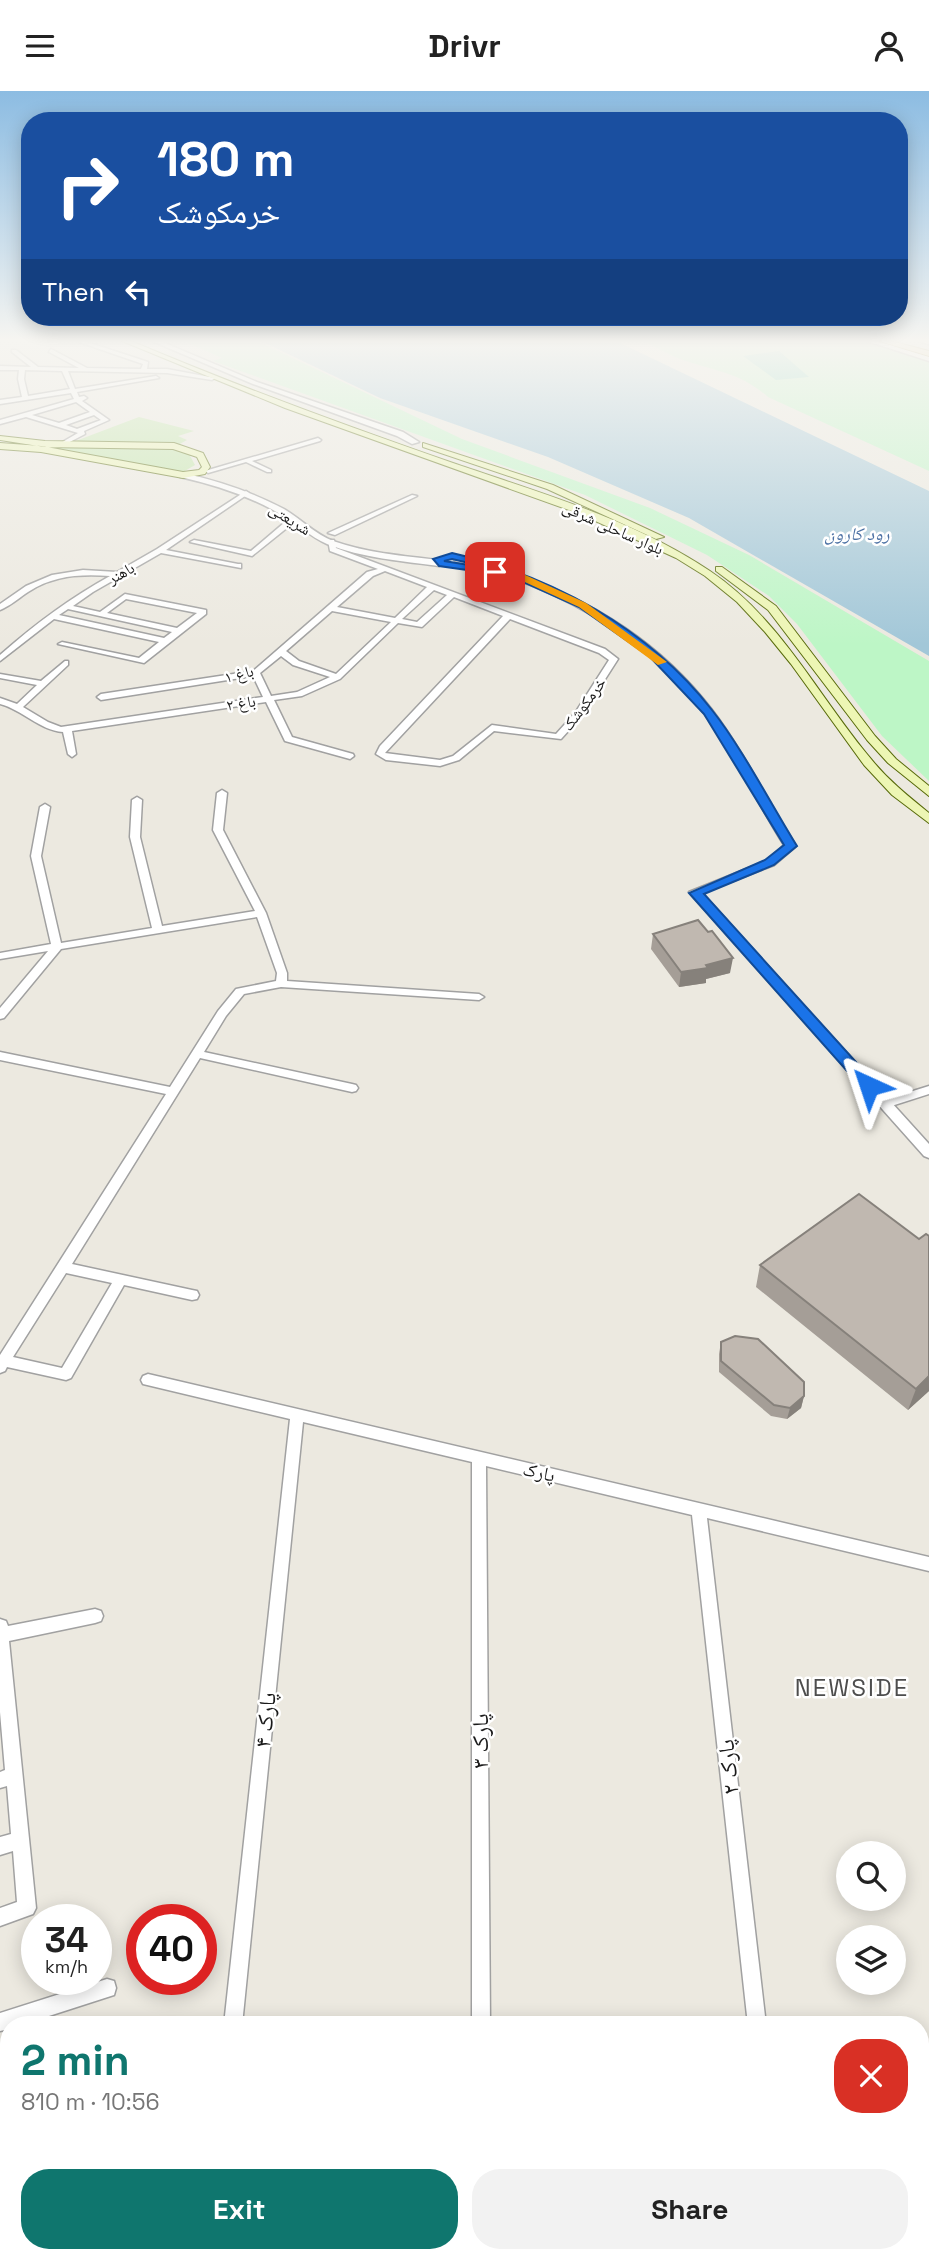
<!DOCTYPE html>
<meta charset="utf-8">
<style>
body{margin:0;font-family:"Space Grotesk","Noto Naskh Arabic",sans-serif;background:#f2f2f2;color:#222;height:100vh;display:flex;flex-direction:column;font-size:26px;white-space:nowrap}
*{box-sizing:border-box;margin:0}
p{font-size:23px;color:#767676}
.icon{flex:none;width:38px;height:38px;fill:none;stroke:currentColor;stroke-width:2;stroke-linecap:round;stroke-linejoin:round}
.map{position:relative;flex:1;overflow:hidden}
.details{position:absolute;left:0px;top:1925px;width:929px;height:247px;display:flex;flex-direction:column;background:#fff;border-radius:28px 28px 0 0;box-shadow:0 4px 18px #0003}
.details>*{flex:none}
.hud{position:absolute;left:21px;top:21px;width:887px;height:214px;border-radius:28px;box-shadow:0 4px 18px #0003;background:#1a4fa0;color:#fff;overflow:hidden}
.buttons{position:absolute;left:836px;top:1750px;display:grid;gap:14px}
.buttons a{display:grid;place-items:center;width:70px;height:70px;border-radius:50%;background:#fff;box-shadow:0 4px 18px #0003;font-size:35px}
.speed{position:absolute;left:21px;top:1813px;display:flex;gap:14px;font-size:35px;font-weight:700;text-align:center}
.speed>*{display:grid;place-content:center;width:91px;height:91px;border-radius:50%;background:#fff;box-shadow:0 4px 18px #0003;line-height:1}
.speed small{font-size:18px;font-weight:400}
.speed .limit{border:10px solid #d22;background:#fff;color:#111}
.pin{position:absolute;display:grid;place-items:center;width:60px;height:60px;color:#fff;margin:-30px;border-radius:14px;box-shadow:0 4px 10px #0006}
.me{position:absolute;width:77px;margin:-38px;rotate:318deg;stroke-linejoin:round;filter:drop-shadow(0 0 5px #0008)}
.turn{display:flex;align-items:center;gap:24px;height:147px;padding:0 21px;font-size:32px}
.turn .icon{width:91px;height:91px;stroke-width:2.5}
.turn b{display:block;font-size:49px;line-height:60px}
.then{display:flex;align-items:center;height:66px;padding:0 21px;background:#0003;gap:14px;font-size:26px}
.round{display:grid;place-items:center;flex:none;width:74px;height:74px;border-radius:28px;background:#f2f2f2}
.headline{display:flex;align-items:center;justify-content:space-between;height:119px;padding:0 21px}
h1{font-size:42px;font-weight:600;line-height:52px;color:#0f766e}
.primary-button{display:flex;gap:14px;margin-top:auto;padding:14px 21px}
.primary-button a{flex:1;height:80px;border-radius:28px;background:#0f766e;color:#fff;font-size:28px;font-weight:600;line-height:80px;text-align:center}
.primary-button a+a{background:#f2f2f2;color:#222}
header{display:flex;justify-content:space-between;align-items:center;height:91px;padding:0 21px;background:#fff;font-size:32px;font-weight:600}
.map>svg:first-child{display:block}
.grass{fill:#c0e5a7}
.park{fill:#bdf6c6}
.pitch{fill:#80d9be}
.water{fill:#a2c7d8}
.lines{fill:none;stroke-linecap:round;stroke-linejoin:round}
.minor-casing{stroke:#a1a1a1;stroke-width:3}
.tertiary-casing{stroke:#a1a1a1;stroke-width:3}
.secondary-casing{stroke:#576a09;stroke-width:2}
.primary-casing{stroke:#8a6a06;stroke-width:2}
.minor{fill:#fff;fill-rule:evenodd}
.tertiary{fill:#fff;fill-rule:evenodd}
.secondary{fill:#edf6b4;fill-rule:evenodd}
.primary{fill:#f7d79a;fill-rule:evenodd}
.wall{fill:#a59e97}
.shaded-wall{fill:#86817b}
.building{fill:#c0b8b0;stroke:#86817b;stroke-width:2}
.route{fill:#1a73e8;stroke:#114b97;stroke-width:2;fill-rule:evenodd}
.slow{fill:#f59e0b}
.labels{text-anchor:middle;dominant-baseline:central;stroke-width:5;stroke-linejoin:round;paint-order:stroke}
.far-street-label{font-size:16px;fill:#1a1a1a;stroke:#fff}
.far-water-label{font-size:18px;font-style:italic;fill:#4c71a4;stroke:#fff}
.street-label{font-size:19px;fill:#1a1a1a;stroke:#fff}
.near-street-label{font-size:23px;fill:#1a1a1a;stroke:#fff}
.near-neighbourhood-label{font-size:24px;letter-spacing:2px;fill:#4d4d4d;stroke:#fff}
</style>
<header><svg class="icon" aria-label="menu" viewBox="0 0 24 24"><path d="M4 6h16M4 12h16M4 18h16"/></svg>Drivr<svg class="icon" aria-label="person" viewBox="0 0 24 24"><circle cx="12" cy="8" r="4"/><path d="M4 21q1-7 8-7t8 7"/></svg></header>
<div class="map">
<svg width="929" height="2171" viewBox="0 0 929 2171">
<rect width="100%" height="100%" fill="#ece9e0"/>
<!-- grass -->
<g class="grass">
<polygon points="139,326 194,340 178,345 187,349 178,354 73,351"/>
<polygon points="45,354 171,356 187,359 195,374 183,381 43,357"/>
</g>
<!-- park -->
<g class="park">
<polygon points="184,250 257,250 462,348 650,417 749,464 929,570 929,690 882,645 797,533 769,505 707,464 585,404 213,270 222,267"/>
<path d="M643 250H867L929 268V380L768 306C739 281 718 281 683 269 669 264 656 256 643 250Z"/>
</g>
<!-- pitch -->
<polygon class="pitch" points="779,260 809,286 776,289 743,265"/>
<!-- water -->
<polygon class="water" points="261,250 616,250 929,400 929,565 689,427 548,366 380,307"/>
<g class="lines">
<!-- minor casing -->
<g class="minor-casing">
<g id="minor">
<path d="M76 250H84L148 271 147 278H167L215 287 212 289 167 282 68 280 75 298 156 285 159 287 77 301 79 306 84 305 87 307 82 310 109 329 84 340 85 343 64 354 59 353 78 342 26 326 0 333V329L74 308 71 302 0 313V309L22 306 18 288 19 279H0V275L31 276 12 261V259H16L38 276 79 277 49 261 51 258 87 277 141 278 143 273ZM25 279 62 280 70 298 28 305 24 288ZM76 311 90 321 59 332 32 324ZM94 324 101 329 77 338 66 334Z"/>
<polygon points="318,347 321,349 320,350 252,370 271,379 271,381 267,381 246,371 208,382 205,380"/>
<path d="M246 400 249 402 248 403 166 459 238 473H241V477L161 462 93 501 73 515 100 521 125 503 206 519V523L144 572 58 553 62 551 139 567 159 551 54 528 0 570V564C34 534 70 507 110 485 81 483 54 484 28 501 19 507 10 515 0 519V513L26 495 52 484 83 479 117 481 157 458ZM126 508 197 522 177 537 107 522ZM68 518 172 541 164 547 59 524Z"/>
<polygon points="412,404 417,405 335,444 328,442"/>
<polygon points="291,426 298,428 252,465 190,451 194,449 251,460"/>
<path d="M328 449H334L336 457 605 558 618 568 581 626 561 648 494 640 459 669 440 675 386 669 376 663 380 655 503 525 454 506 422 536 398 532 340 588 302 605 274 609 292 646 353 663 354 665 350 668 285 650 266 611 72 640 76 663 72 666 68 663 63 641C39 639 23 619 0 613V607L17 613 37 594 0 587V583L41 590 65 570H68V574L23 616 48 631 61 636 263 606 253 585 101 609 97 606 101 603 253 580 367 481 378 478 330 460ZM385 480 427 496 395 527 337 516 373 485ZM434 499 447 504 417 531 402 528ZM332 520 391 531 336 583 299 570 286 560ZM510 528 599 562 609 569 575 622 556 643 492 634 453 665 440 669 385 662ZM281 565 293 574 330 586 297 601 271 605 260 582Z"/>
<path d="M222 699 227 702 223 739 266 822 287 882V890L479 903 484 906 479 909 281 896 244 903 226 925 204 961 352 993 356 994 358 997 356 1000 352 1001 200 967 72 1173 192 1199 197 1200 199 1204 197 1208 192 1209 124 1194 71 1287 66 1289 7 1276 5 1280 0 1282V1264L166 1003 0 969V961L170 996 218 920 236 898 276 890 277 882 257 826 61 858 4 927 0 928V917L48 860 0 868V862L51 853 31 765 40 716 45 713 50 716 41 765 61 852 152 837 130 746 132 709 137 706 142 709 140 746 162 835 255 820 213 739 217 702ZM66 1182 112 1192 62 1277 13 1266Z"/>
<polygon points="929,995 929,1003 885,1017 879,1013 881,1010"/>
<polygon points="148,1283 929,1466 929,1480 707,1427 766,1934 748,1934 692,1424 486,1375 490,1934 472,1934 472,1371 303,1331 242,1934 224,1934 290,1328 143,1293 141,1289 143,1285"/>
<polygon points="95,1518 101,1520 103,1525 101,1530 95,1532 9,1550 36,1817 33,1823 0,1835 0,1817 17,1811 13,1760 0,1764 0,1746 11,1743 7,1695 0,1697 0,1681 5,1679 0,1621 0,1528 6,1530 8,1535"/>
<polygon points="107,1888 114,1890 116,1897 114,1904 21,1934 9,1934 9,1938 0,1940 0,1922"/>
<rect x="472" y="2163" width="20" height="8"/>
<polygon points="773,2163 793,2163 794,2171 774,2171"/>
</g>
</g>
<!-- tertiary casing -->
<g class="tertiary-casing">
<g id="tertiary">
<polygon points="152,250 160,250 257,291 403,341 419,351 412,353 397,345 253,293"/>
<polygon points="867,250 876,250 929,266 929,270"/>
<polygon points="920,250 929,250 929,253 921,251"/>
<path d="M183 382C218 390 252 401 284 418 301 428 315 443 333 450 367 462 404 465 439 469L443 472 439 475C402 470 362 467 327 453 310 446 298 433 282 424 250 405 216 394 180 386L179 384Z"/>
<path d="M458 465C557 490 649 536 712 619 744 661 767 710 796 755L774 774 702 802 929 1053V1067L924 1065 689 801 766 770 784 754C757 711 735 663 704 622 643 541 552 494 455 470L454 468Z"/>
</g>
</g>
<!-- secondary casing -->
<g class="secondary-casing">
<g id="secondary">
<path d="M122 250H131C237 295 344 334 453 372 540 402 633 428 710 480 780 527 818 605 871 668 888 689 908 705 929 722V732L892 704 864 674 791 573 765 541 737 511 705 485 676 467 580 423 285 317Z"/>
<polygon points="0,345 45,350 174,352 203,362 210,376 205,383 183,387 41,361 0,358 0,352 41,355 183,381 199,379 202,376 197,366 173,358 45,356 0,349"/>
<polygon points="423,352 553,394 664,446 656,448 547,398 423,356"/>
<polygon points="716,476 722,476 776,515 875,645 896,668 929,695 929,705 888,672 867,649 768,519 716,480"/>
</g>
</g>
<!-- primary casing -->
<g class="primary-casing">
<polygon id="primary" points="879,250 891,250 929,260 929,265"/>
</g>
<!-- minor -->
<use href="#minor" class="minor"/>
<!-- tertiary -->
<use href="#tertiary" class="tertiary"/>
<!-- secondary -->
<use href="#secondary" class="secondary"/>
<!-- primary -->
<use href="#primary" class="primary"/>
</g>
<!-- wall -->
<g class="wall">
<polygon points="653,843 730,882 706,888 706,892 679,896 651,858"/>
<polygon points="929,1145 929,1300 908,1319 756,1196 760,1174 919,1148"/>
<polygon points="721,1251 804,1305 801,1317 787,1328 771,1325 719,1281 719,1263"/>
</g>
<!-- shaded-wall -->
<g class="shaded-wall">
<polygon points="733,867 730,882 706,888 706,892 679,896 681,881"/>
<polygon points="929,1285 929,1300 908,1319 916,1298"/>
<polygon points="804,1305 801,1317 787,1328 790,1317"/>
</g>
<!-- building -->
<g class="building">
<polygon points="698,829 708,841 712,840 733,867 706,874 708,877 681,881 653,843"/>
<polygon points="859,1103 919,1148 926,1143 929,1145 929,1285 916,1298 760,1174"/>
<polygon points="735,1245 758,1248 804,1291 804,1305 790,1317 774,1314 721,1270 721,1251"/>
</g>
<!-- sky -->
<linearGradient id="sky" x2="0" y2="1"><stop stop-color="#8cbce2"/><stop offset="0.45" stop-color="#f6f5f1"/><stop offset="1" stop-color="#f6f5f1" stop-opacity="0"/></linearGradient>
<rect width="929" height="554" fill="url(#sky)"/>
<!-- route -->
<path class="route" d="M452 462C552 485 648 537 712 619 742 657 771 713 797 755L774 774 704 803 874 991V998H863L689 802 765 769 784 754 704 623 650 566 579 516 499 480 495 483 439 475 433 468ZM452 468 494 478 444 470Z"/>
<!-- slow -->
<polygon class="slow" points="503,477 510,477 586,512 667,571 658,574 579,516 503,481"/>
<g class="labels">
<!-- far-street labels -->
<g class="far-street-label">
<text transform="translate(290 428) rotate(32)">شریعتی</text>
<text transform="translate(613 437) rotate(24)">بلوار ساحلی شرقی</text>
<text transform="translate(121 482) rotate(-29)">باهنر</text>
<text transform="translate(239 583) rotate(-14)">باغ ۱</text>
<text transform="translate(241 612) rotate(-9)">باغ ۲</text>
<text transform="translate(584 613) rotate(-53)">خرمکوشک</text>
</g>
<!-- far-water labels -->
<g class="far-water-label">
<text x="857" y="442">رود کارون</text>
</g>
<!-- street labels -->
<g class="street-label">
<text transform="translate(539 1381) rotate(13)">پارک</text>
</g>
<!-- near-street labels -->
<g class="near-street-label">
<text transform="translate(265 1629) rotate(-84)">پارک ۴</text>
<text transform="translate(480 1650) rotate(-90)">پارک ۳</text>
<text transform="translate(728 1676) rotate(-96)">پارک ۲</text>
</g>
<!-- near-neighbourhood labels -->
<g class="near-neighbourhood-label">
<text x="852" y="1596">NEWSIDE</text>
</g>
</g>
</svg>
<div class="buttons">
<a><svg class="icon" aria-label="search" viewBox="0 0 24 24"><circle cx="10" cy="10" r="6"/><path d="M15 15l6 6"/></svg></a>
<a><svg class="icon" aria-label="layers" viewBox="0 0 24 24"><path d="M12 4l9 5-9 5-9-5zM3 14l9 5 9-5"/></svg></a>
</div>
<div class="speed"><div>34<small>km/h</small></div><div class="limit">40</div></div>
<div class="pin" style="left:495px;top:481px;background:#d93025"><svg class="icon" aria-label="arrive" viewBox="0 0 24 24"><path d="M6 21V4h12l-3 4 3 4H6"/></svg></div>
<svg class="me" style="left:869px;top:995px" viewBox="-20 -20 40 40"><path d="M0-17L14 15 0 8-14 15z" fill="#1a73e8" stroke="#fff" stroke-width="4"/></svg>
<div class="hud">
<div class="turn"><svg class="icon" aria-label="right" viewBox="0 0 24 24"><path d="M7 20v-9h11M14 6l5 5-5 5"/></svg><div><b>180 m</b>خرمکوشک</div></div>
<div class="then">Then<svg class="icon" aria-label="left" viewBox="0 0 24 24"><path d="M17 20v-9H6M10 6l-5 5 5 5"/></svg></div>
</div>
<section class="details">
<div class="headline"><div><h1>2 min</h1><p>810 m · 10:56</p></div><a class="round" style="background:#d93025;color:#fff"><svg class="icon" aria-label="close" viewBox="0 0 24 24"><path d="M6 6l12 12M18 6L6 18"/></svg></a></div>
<div class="primary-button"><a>Exit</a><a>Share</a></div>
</section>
</div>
